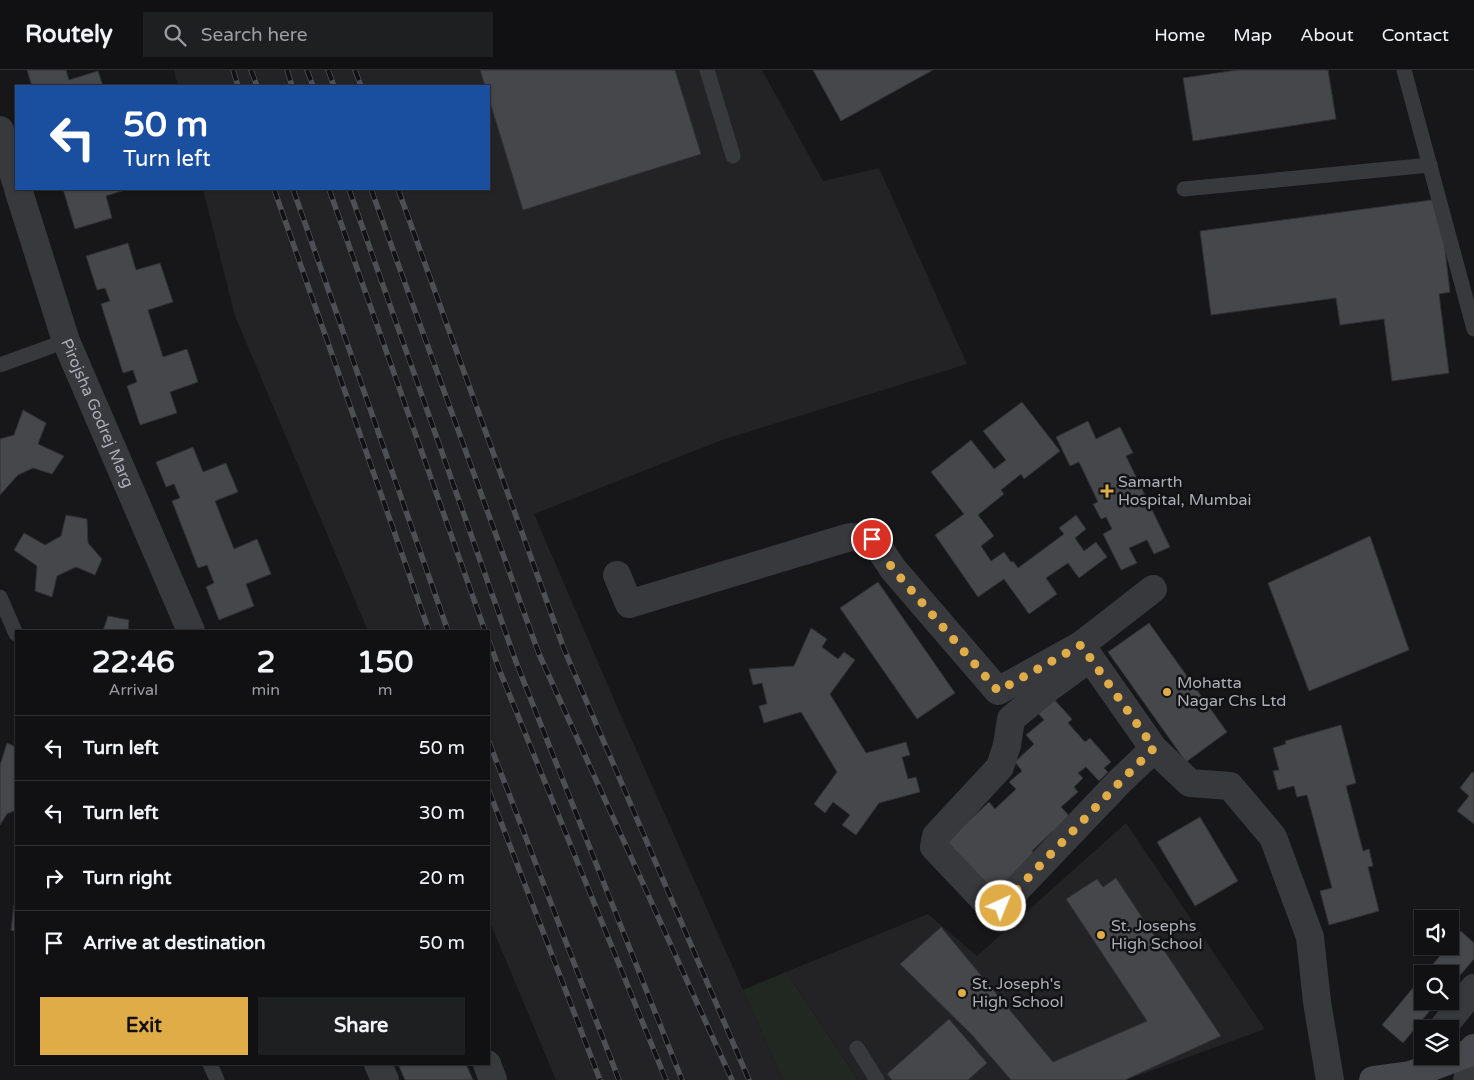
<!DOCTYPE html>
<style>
body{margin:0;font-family:"Varela Round",sans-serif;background:#1e1f21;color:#f1f3f6;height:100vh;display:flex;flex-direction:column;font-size:19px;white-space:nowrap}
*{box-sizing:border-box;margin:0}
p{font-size:16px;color:#9c9da0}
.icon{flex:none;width:28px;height:28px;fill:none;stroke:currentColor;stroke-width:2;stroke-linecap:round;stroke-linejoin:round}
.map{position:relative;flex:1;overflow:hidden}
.panel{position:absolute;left:15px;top:560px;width:475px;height:435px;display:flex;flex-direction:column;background:#111113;border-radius:0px;box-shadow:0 1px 4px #0004,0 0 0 1px #303133}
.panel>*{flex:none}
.banner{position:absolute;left:15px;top:15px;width:475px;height:105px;border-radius:0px;box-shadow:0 1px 4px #0004,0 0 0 1px #303133;background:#1a4fa0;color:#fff;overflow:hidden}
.fabs{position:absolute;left:1414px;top:840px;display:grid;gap:10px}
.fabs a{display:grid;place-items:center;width:45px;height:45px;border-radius:0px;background:#111113;box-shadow:0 1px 4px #0004,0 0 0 1px #303133;font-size:25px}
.pin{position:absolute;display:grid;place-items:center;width:42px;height:42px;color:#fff;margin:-21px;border:2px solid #fff;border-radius:50%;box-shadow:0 1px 5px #0007}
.me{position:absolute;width:55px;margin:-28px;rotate:44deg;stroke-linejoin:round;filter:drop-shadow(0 0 4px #0008)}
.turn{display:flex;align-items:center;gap:18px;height:105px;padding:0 25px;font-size:22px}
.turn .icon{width:65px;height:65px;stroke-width:2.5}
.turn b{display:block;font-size:35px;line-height:42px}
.eta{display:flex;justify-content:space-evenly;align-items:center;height:85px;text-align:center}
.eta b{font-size:30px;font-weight:700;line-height:35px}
.action{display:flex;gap:10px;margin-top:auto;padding:10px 25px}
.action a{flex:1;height:58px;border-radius:0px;background:#dfac48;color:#111;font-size:20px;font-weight:700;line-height:58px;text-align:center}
.action a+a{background:#1e1f21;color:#f1f3f6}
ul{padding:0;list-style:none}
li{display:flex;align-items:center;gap:15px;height:65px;padding:0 25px;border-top:1px solid #303133}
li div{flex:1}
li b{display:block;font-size:19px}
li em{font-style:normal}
header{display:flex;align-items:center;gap:30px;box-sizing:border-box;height:70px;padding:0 25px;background:#111113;border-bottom:1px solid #303133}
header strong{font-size:24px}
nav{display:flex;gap:28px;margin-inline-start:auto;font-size:18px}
.search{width:350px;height:45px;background:#1e1f21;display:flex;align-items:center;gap:12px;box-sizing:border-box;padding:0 18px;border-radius:0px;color:#9c9da0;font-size:19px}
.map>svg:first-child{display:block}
.built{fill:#232326}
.green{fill:#212822}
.building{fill:#46474b;stroke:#313134}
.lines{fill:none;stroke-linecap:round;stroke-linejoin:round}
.lane{stroke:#38393d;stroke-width:15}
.street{stroke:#38393d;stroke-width:28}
.rail-casing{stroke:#4e4f54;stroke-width:5.5}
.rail{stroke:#121214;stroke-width:4;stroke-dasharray:11;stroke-linecap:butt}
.secondary-bridge{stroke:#47484d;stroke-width:28}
.route{stroke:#dfac48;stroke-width:9;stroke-dasharray:0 16.2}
.poi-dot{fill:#dfac48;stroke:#121214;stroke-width:2}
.labels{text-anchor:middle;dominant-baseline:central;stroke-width:5;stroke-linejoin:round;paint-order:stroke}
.street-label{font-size:16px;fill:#abaeb7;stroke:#121214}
.poi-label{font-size:16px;fill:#abaeb7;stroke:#121214;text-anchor:start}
</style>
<header>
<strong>Routely</strong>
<div class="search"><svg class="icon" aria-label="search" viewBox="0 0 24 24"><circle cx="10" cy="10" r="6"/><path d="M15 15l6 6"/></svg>Search here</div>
<nav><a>Home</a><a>Map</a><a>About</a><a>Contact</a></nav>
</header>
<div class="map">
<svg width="1474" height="1010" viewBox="0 0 1474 1010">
<rect width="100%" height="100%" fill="#171719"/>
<!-- built -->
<g class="built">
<polygon points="174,0 762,0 823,111 879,98 967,294 722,370 534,444 619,641 783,1010 556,1010 489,850 489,561 368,561 235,246 203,119 489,119 489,16 178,16"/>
<polygon points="1126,753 1265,959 1126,1010 858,1010 786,902 928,844 977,886"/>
</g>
<!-- green -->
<polygon class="green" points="786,902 858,1010 783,1010 743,920"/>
<!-- building -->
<g class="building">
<polygon points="27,0 66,0 69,10 98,1 103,16 32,16"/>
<polygon points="480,0 675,0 701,84 523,140 489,29 489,16 485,16"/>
<polygon points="813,0 933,0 841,51"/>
<polygon points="1237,0 1328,0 1336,49 1193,71 1183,8"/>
<polygon points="63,119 128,119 106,126 112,148 75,159"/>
<polygon points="1439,129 1450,222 1439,224 1449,303 1392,311 1384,249 1340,255 1336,228 1211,245 1200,161"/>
<polygon points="128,173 136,200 160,193 173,232 148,240 163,287 187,279 198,312 170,322 177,343 140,355 127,316 137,312 133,300 123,303 101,234 110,231 105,218 97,220 86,186"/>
<polygon points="1022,332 1060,381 1024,409 1021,404 1001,420 1004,424 978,445 994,466 981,476 991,491 1004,482 1011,492 1013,491 1018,498 1064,464 1059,458 1076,445 1086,459 1075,468 1084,481 1096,472 1107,487 1079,508 1068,493 1046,508 1057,524 1029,544 1004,509 978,527 935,465 964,444 931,402 971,370 994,399 1006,390 983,361"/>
<polygon points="23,340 46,353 38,374 64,386 52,404 33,398 18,405 0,425 0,369 14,365"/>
<polygon points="1088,351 1096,369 1120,357 1133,383 1126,386 1170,477 1154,484 1147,470 1129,478 1137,493 1121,500 1103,464 1112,459 1106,447 1101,449 1093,434 1098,432 1079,392 1070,396 1056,367"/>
<polygon points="193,377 203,402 226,393 238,422 215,431 234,479 257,469 271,504 246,514 254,536 219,550 206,517 214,513 207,495 198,498 172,431 180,428 174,414 166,417 156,392"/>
<polygon points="66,445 87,449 88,473 102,489 95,505 76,497 57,506 52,527 35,521 37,496 14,480 24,463 45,475 61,466"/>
<polygon points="1370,466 1409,580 1309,621 1268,513"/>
<polygon points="878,512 955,623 917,649 840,538"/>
<polygon points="108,546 129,550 128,561 103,561"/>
<polygon points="1149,553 1227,662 1186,692 1108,582"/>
<polygon points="811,558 827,569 822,577 838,589 844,582 855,590 830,624 866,683 906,672 910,685 902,687 908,709 916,707 920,722 879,733 856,765 842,755 850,745 833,732 825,743 814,734 837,702 801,642 764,653 759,636 767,634 762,613 753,615 749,599 794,596"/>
<polygon points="1052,627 1072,649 1068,653 1085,672 1090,668 1111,692 1104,698 1108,702 1099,711 1086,697 1078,703 1083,708 1074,717 1078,722 1061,737 1074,751 1058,766 1053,761 1032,781 1037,786 993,826 944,774 989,732 995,739 1016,719 1009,712 1022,701 1015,692 1034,674 1026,665 1044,650 1036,641"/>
<polygon points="1341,655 1356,713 1346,716 1363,781 1369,779 1373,796 1368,797 1379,841 1329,855 1320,821 1332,818 1307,725 1297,727 1294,716 1278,720 1273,701 1279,700 1273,678 1286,674 1285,671"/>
<polygon points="7,673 16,677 16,740 7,744 0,755 0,695"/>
<polygon points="1472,702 1474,703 1474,754 1457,741 1469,726 1460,718"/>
<polygon points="1200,747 1238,811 1195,836 1157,772"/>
<polygon points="1116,808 1221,966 1125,1010 1011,1010 972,965 900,894 941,857 1053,992 1147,951 1066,829 1097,809 1103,817"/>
<polygon points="14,835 16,836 16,862 11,860"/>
<polygon points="1461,861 1474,873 1474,889 1450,917 1450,904 1425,904 1448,876 1450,876 1450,874"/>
<polygon points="1422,907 1422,931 1438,931 1403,973 1382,955"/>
<polygon points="949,949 987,993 968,1010 892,1010 887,1004"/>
<polygon points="398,994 466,994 473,1010 405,1010"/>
</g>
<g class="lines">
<!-- lane -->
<g class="lane">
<polyline points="707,0 733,86"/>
<polyline points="1404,0 1474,259"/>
<polyline points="1184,119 1430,95"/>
<polyline points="0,295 66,271"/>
<polyline points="0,527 16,564"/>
<polyline points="857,978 877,1010"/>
<polyline points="210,994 217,1010"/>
</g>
<!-- street -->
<g class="street">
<polyline points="0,60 16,112"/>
<path id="s1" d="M18 119 66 271 191 561"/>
<polyline points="617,505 629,534 850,467 873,469 893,499 998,621 1081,575"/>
<polyline points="1153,519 1081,575 1154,679 1190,713 1230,716 1273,767 1310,867 1317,932 1330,1010"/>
<polyline points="1090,588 1046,620 1011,649 1007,675 1000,697 936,766 934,777 985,831 1001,836 1120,711 1154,679"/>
<polyline points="1442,959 1474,918"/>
<polyline points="378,994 385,1010"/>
<polyline points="487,994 493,1010"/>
<polyline points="1467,1010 1474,1005"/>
</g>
<!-- rail casing -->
<g class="rail-casing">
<g id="rail">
<polyline points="233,0 238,16"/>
<polyline points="251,0 257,16"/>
<polyline points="287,0 292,16"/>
<polyline points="307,0 313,16"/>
<polyline points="328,0 334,16"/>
<polyline points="355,0 361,16"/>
<polyline points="274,119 429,561"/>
<polyline points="293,119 448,561"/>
<polyline points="329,119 485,561"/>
<polyline points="349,119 516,592 682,1010"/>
<polyline points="371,119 539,584 732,1010"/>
<polyline points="398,119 564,579 749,1010"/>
<polyline points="489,571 499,599 666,1010"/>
<polyline points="489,672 619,1010"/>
<polyline points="489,721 600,1010"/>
</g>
</g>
<!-- rail -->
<use href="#rail" class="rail"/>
<!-- secondary-bridge -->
<polyline class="secondary-bridge" points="1373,1010 1410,1005 1469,983 1474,978"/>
</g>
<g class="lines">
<!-- route -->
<polyline class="route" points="872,469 893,499 998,621 1081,575 1154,678 1120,712 1001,836"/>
</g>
<!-- markers -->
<g class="poi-dot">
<path d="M1104.5 413.5h5v5h5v5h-5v5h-5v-5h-5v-5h5z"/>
<circle cx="1167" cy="622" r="5"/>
<circle cx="1101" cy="865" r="5"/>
<circle cx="962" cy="923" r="5"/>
</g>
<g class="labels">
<!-- street labels -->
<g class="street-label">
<text stroke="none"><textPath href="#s1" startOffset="238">Pirojsha Godrej Marg</textPath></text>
</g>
<!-- poi labels -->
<g class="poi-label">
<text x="1118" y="412">Samarth<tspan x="1118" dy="18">Hospital, Mumbai</tspan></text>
<text x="1177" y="613">Mohatta<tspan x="1177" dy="18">Nagar Chs Ltd</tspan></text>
<text x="1111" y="856">St. Josephs<tspan x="1111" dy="18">High School</tspan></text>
<text x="972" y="914">St. Joseph's<tspan x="972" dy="18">High School</tspan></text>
</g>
</g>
</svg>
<div class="fabs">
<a><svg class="icon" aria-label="sound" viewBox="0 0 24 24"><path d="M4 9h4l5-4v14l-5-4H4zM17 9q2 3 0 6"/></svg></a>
<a><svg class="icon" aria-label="search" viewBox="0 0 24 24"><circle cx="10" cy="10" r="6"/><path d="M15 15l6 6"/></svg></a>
<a><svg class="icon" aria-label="layers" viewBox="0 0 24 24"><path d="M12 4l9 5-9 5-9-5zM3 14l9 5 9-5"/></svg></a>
</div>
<div class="pin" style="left:872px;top:469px;background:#d93025"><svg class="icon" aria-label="arrive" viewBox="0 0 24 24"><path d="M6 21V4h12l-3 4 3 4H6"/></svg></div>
<svg class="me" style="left:1001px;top:836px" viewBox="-20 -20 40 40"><circle r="17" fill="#dfac48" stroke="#fff" stroke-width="3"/><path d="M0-11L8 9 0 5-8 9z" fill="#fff"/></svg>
<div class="banner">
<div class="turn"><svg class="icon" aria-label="left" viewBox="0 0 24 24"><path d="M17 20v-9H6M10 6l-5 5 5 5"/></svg><div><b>50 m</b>Turn left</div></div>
</div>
<section class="panel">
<div class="eta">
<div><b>22:46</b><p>Arrival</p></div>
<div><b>2</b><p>min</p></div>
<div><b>150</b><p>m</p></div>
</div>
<ul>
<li><svg class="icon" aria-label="left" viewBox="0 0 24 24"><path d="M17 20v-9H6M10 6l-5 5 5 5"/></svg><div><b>Turn left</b></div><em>50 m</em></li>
<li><svg class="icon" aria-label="left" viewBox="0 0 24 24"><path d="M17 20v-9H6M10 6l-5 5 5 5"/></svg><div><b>Turn left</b></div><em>30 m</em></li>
<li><svg class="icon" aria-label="right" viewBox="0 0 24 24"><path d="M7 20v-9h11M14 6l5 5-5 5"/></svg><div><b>Turn right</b></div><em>20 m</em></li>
<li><svg class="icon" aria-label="arrive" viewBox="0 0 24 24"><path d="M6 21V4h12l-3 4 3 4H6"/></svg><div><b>Arrive at destination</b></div><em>50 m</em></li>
</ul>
<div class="action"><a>Exit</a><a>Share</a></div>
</section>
</div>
